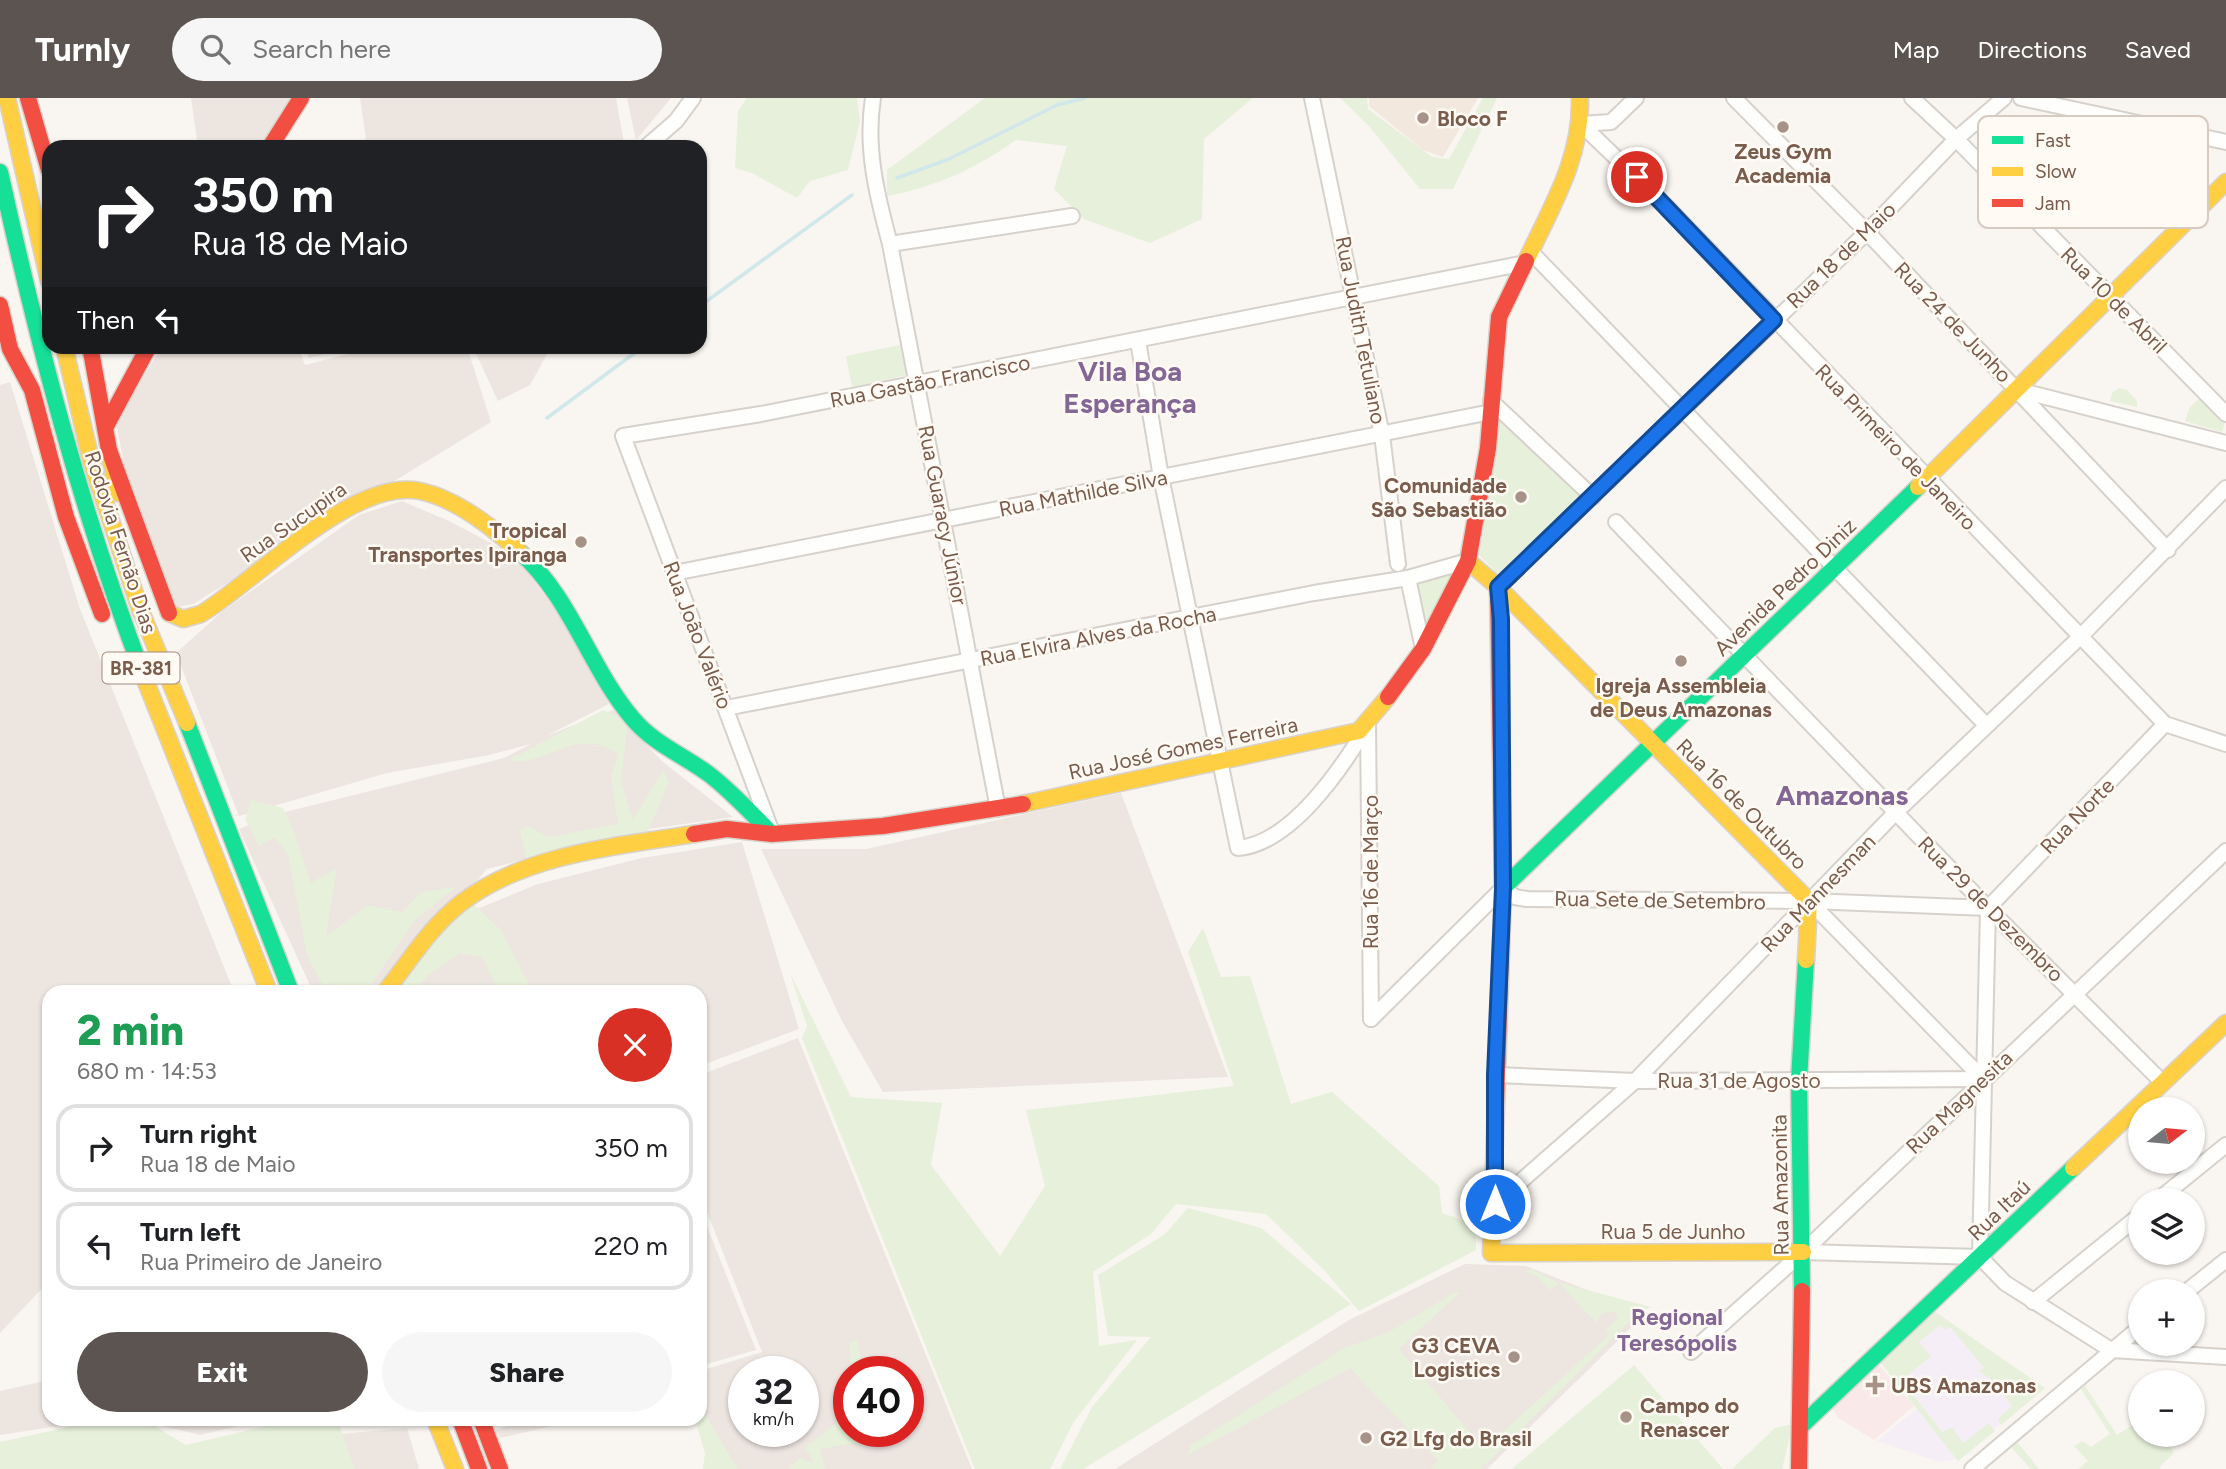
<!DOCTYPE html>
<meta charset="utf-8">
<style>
body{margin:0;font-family:Figtree,sans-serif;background:#f6f6f6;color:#202124;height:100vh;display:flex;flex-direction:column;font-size:26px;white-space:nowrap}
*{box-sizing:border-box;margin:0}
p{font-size:23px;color:#757577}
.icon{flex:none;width:38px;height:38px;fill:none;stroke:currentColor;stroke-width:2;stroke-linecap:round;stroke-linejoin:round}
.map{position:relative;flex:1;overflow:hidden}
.details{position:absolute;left:42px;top:887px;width:665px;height:441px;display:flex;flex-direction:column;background:#fff;border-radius:21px;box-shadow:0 2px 5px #0004}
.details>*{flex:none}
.guide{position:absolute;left:42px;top:42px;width:665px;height:214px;border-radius:21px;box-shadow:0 2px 5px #0004;background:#202124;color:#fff;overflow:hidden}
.needle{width:46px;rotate:74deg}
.controls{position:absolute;left:2128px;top:999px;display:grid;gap:14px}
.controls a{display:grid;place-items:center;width:77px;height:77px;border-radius:50%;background:#fff;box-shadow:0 2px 5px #0004;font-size:35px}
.speed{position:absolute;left:728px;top:1258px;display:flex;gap:14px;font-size:35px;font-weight:700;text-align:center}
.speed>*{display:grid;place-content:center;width:91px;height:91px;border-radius:50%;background:#fff;box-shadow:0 2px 5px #0004;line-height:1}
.speed small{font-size:18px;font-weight:400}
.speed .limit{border:10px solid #d22;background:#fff;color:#111}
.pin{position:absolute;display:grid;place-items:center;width:60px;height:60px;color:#fff;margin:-30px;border:4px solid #fff;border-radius:50%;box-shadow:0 2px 7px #0007}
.me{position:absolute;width:77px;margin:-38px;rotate:0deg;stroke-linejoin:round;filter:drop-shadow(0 0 5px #0008)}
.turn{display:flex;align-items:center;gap:24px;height:147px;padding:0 35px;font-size:32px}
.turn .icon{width:91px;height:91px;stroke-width:2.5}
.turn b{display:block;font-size:49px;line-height:60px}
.then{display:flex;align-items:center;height:66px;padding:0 35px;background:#0003;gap:14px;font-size:26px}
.round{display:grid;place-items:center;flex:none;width:74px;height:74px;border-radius:37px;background:#f6f6f6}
.head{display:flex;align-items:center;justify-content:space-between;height:119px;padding:0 35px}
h1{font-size:42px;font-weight:800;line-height:52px;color:#1e9e55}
.primary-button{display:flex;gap:14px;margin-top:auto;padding:14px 35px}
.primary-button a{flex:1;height:80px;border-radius:42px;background:#5c5450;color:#fff;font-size:28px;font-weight:800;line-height:80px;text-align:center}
.primary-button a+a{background:#f6f6f6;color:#202124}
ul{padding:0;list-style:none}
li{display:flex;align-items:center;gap:21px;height:88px;margin:0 14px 10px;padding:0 21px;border:4px solid #e0e0e0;border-radius:21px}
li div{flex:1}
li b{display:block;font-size:26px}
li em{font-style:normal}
header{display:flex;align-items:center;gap:42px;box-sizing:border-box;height:98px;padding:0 35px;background:#5c5450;color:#fff}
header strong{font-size:33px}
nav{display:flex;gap:38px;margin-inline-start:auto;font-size:24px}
.search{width:490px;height:63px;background:#f6f6f6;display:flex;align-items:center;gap:18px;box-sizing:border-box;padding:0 24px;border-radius:38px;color:#757577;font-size:26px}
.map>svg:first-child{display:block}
.residential{fill:#f2e8de}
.industrial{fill:#ede5e0;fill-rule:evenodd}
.education{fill:#f6eef6}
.medical{fill:#fae9e9}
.green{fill:#e7f0db}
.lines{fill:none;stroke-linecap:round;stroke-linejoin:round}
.stream{stroke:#d0e8ea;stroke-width:3.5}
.street-casing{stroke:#d7d1cb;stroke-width:18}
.fast-casing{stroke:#d9d2cb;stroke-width:19}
.slow-casing{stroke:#d9d2cb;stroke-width:19}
.jam-casing{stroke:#d9d2cb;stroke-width:19}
.street{stroke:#fefefd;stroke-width:14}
.fast{stroke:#16e098;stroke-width:16}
.slow{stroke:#ffcf43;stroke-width:16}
.jam{stroke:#f24e42;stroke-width:16}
.route-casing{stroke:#114b97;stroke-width:18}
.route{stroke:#1a73e8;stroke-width:12}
.poi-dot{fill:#a69286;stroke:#fffaf3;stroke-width:2.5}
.labels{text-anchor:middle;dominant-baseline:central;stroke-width:5;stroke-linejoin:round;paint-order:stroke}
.shield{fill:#fffaf3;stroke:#a28b7f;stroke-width:2}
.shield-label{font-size:19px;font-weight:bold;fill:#7a5c4d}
.poi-label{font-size:21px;font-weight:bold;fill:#7a5c4d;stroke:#fffaf3;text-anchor:start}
.street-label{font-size:21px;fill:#7a5c4d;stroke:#fffaf3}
.neighbourhood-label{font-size:23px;font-weight:bold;fill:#846695;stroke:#fffaf3}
.district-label{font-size:28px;font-weight:bold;fill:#846695;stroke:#fffaf3}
.key{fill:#fffaf3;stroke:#d7cbc1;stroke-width:2}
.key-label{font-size:19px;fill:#7a5c4d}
</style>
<header>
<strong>Turnly</strong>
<div class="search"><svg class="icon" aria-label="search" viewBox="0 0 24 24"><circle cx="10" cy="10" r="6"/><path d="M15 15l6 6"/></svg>Search here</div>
<nav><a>Map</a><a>Directions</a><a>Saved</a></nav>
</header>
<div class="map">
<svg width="2226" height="1371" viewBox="0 0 2226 1371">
<rect width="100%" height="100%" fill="#f9f5f0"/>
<!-- residential -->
<polygon class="residential" points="1369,0 1478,0 1443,59 1423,52 1369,8"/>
<!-- industrial -->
<g class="industrial">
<polygon points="191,0 293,0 262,49 198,49"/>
<polygon points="360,0 616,0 624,45 610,49 344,49 366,41"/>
<polygon points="627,0 671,0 636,42"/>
<polygon points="162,248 298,249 305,267 375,249 467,249 491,324 193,506 177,509 128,387 116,324"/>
<polygon points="304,249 356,249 309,260"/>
<polygon points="473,249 551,249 530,287 498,303"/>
<polygon points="10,284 80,511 234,894 49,894 49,1183 0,1235 0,287"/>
<polygon points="402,403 449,423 515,458 560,518 609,606 546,638 613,612 663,664 733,719 642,732 487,771 382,894 313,894 239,731 277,716 504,660 531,646 489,657 387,675 239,718 176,555 224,512 359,417"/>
<polygon points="1121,695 1228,979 883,994 842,923 761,751 866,751"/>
<polygon points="742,744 799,931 700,968 700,894 526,894 477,811 538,786 642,760"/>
<polygon points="469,818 510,894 404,894"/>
<path d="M798 940 972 1371H728L700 1321V1273L762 1254 700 1096V977ZM744 1274H803V1334H744ZM849 1274H908V1334H849Z"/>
<polygon points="700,1111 756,1252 700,1268"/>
<polygon points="1465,1166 1526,1168 1646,1215 1487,1371 1115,1371 1349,1222"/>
<polygon points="49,1282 49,1321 104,1321 0,1337 0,1293"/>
<polygon points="134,1321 268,1321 200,1337"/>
<polygon points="532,1321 582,1321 500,1340 495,1332"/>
<polygon points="407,1330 419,1371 1,1371 26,1364"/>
</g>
<!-- education -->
<polygon class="education" points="1938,1215 2043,1291 1960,1360 1940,1364 1877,1343 1918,1310 1881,1265"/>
<!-- medical -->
<polygon class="medical" points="1878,1266 1914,1308 1874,1342 1837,1319 1831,1307"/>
<!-- green -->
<g class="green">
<polygon points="747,0 857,0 860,23 848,72 810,83 797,100 752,75 735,70 738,13"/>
<path d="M985 0H1253L1204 41 1202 121 1150 145 1084 121 1054 91 1067 48 1016 42C975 71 936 89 887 98V72Z"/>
<polygon points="1340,0 1367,0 1368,11 1432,59 1449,61 1483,0 1497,0 1453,91 1420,91 1370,29"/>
<polygon points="900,247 907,277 852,289 846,258"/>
<polygon points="2119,290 2127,292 2137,303 2137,309 2110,303 2112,295"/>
<polygon points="2202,298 2226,321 2222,334 2185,323 2190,309"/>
<polygon points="1496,313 1582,399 1498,476 1474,452"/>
<polygon points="1458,470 1427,532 1411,484"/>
<path d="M603 612 628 622 621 683 633 722 663 672 669 685 646 738 527 764 520 733 528 728 548 739 618 726 611 679 618 656C574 626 547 670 509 662Z"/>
<polygon points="251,702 283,710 294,733 311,785 337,770 326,838 368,807 402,814 421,794 456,789 415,822 366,894 326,894 307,857 288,756 274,739 259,748 245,721"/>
<polygon points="470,803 501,832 533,894 499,894 482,859 460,855 428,877 414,894 392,894"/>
<polygon points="1203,830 1221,879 1250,878 1291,1006 1332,994 1439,1088 1442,1115 1471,1125 1476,1119 1476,1152 1359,1213 1324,1172 1266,1116 1176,1106 1151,1136 1093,1174 1099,1248 1137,1242 1073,1325 1050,1371 975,1371 802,940 807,928 790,875 851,999 942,1005 931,1067 1000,1158 1045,1088 1026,1012 1234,988 1188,854"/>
<polygon points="1188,1110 1261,1130 1351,1206 1083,1371 1060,1371 1092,1309 1151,1239 1108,1238 1098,1177 1164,1137"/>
<polygon points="1532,1171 1557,1184 1651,1209 1637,1216 1481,1371 1430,1371 1438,1363 1350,1270 1188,1357 1191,1347 1344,1250 1387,1235 1456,1194 1460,1194 1399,1251 1484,1351 1609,1237 1606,1232 1618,1220 1615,1214 1602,1215 1596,1225 1559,1185 1550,1192 1537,1178 1525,1174"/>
<polygon points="1935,1214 2045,1290 2001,1327 1998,1321 2012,1308 1988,1279 1979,1273 1984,1270 1950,1229 1945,1232 1940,1227 1919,1244 1931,1258 1902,1282 1942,1334 1952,1329 1963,1345 1989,1325 1995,1333 1958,1363 1880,1264"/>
<polygon points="857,1242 864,1274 851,1274 849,1244"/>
<polygon points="1634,1267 1723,1371 1512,1371"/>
<polygon points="2085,1288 2117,1337 2133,1327 2147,1345 2160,1337 2170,1337 2165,1340 2174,1355 2159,1369 2161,1371 2078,1371 2088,1363 2074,1348 2082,1343 2091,1349 2110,1336 2081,1291"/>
<path d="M849 1296V1334H866V1343L820 1351 825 1371H788L800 1360 814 1365 805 1349C825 1336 846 1321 849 1296Z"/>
<polygon points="700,1307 738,1371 703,1371 705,1355 695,1321 700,1321"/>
<polygon points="297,1321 337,1321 355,1371 0,1371 0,1344 82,1326 154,1328 186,1347"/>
<polygon points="1793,1326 1782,1371 1732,1371 1775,1330"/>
<polygon points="2017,1344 2039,1371 2031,1371 2010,1348"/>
</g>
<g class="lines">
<!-- stream -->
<g class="stream">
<polyline points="897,80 949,61 1057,7 1085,0"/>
<polyline points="700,208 852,97"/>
<polyline points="547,320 644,248"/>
</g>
<!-- street casing -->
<g class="street-casing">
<g id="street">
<path d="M873 0C865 50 877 98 890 146L998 711"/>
<polyline points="1312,0 1382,337 1398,466"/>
<polyline points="1734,0 1867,134 2168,452"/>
<polyline points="1912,0 1956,41 2226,316"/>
<polyline points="2021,0 2226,44"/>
<polyline points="1581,26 1668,110 2165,626 2226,646"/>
<polyline points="1581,26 1611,24 1636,0"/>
<polyline points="646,49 676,23 693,0"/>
<polyline points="890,146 1072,118"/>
<polyline points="1531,154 1986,627"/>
<path d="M1138 243 1161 379 1238 750C1291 746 1342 670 1367 628"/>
<polyline points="2018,292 2226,345"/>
<polyline points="1491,303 1593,399"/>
<polyline points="1616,424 1988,810 2163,985"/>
<polyline points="674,475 1491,314"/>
<polyline points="1408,480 1423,551"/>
<polyline points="1498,489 1867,134 1956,41 2004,0"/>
<polyline points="726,610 1314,495 1408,480 1468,463"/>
<polyline points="1368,626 1371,921"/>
<polyline points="770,729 623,338 761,316 1525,165"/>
<polyline points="1809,803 1983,981"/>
<polyline points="1988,810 2165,626"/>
<polyline points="1371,921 1503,790 1515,799 1527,801 1809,803 1988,810"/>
<polyline points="1495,977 1635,983 1983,981"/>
<polyline points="2158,1102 2226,1047"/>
<polyline points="1495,1106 1635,983 1896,714 2079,540 2226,390"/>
<polyline points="1803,1154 1980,1159"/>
<polyline points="1980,1159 1988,810"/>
<polyline points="1980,1159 2005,1185 2111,1252 2226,1259"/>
<polyline points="2186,1194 2226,1162"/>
<polyline points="2033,1204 2140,1117"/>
<polyline points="1691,1254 1803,1154 2226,753"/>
<polyline points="1972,1371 2140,1229"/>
</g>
</g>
<!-- fast casing -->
<g class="fast-casing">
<g id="fast">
<path d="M0 74C38 246 81 414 144 579"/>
<path d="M520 454C572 501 589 569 633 621 654 646 685 658 710 677 733 695 752 716 772 736"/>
<polyline points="187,625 291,894"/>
<polyline points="1503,790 1918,389"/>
<polyline points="1802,1193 1799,982 1806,862"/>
<polyline points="1800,1329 2073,1070"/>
</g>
</g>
<!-- slow casing -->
<g class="slow-casing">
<g id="slow">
<polyline points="7,0 49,183"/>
<path d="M1526 163C1551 110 1582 60 1580 0"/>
<polyline points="64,248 91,362 140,511 187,625"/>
<polyline points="109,352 118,395"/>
<polyline points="1918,389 2226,84"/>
<polyline points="1468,463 1498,489 1809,803 1806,862"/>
<path d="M169 515 183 521 201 516C257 482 353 379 420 393 457 401 493 430 520 454"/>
<polyline points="144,579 269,894"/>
<polyline points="1023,706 1359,633 1388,599"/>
<path d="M385 894C409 864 430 829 461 805 525 756 617 748 694 736"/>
<polyline points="2073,1070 2226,925"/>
<polyline points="1493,1101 1491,1155 1803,1154"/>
<polyline points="435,1321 455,1371"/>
</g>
</g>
<!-- jam casing -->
<g class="jam-casing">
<g id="jam">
<polyline points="28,0 49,72"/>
<polyline points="270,49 301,0"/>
<polyline points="0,207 10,251 32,292 66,419 102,516"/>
<polyline points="90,248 109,352 169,515"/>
<polyline points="105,330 149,248"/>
<polyline points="1388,599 1423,551 1468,463 1488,350 1499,219 1526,163"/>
<polyline points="694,736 727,731 772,736 883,728 1023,706"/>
<polyline points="1493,1101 1503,790 1498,489"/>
<polyline points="460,1321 479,1371"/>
<polyline points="481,1321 500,1371"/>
<polyline points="1799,1371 1802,1193"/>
</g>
</g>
<!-- street -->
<use href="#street" class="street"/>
<!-- fast -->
<use href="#fast" class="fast"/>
<!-- slow -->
<use href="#slow" class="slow"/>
<!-- jam -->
<use href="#jam" class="jam"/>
</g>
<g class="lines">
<!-- route casing -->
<g class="route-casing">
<polyline id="route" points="1495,1106 1495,977 1503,790 1501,521 1498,489 1774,222 1637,79"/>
</g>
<!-- route -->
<use href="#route" class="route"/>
</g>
<!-- markers -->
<g class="poi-dot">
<circle cx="1423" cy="20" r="7"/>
<circle cx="1783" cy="29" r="7"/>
<circle cx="1521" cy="399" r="7"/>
<circle cx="581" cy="444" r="7"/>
<circle cx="1681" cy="563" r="7"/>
<circle cx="1514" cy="1259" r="7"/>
<path d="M1871.5 1276.5h7v7h7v7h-7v7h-7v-7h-7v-7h7z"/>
<circle cx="1626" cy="1319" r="7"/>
<circle cx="1366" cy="1340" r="7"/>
</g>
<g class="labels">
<!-- shield labels -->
<rect class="shield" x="102.5" y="554.5" width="77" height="31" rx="5"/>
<g class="shield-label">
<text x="141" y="570">BR-381</text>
</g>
<!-- poi labels -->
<g class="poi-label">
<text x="1437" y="20">Bloco F</text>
<text x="1783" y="53" text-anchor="middle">Zeus Gym<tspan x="1783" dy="24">Academia</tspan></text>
<text x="1507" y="387" text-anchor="end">Comunidade<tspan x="1507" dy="24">São Sebastião</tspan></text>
<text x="567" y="432" text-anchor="end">Tropical<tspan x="567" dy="24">Transportes Ipiranga</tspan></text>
<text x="1681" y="587" text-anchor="middle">Igreja Assembleia<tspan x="1681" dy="24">de Deus Amazonas</tspan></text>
<text x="1500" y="1247" text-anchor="end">G3 CEVA<tspan x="1500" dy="24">Logistics</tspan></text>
<text x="1891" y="1287">UBS Amazonas</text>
<text x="1640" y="1307">Campo do<tspan x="1640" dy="24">Renascer</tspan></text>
<text x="1380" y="1340">G2 Lfg do Brasil</text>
</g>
<!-- street labels -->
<g class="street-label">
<text transform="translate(1841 157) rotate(-44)">Rua 18 de Maio</text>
<text transform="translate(2114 202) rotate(45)">Rua 10 de Abril</text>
<text transform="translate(1953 224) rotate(46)">Rua 24 de Junho</text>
<text transform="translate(1361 232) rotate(79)">Rua Judith Tetuliano</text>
<text transform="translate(930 283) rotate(-11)">Rua Gastão Francisco</text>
<text transform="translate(1896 349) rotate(46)">Rua Primeiro de Janeiro</text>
<text transform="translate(1083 395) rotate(-11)">Rua Mathilde Silva</text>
<text transform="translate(943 417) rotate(79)">Rua Guaracy Júnior</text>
<text transform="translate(293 424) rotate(-35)">Rua Sucupira</text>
<text transform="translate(121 444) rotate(72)">Rodovia Fernão Dias</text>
<text transform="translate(1785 489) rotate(-44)">Avenida Pedro Diniz</text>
<text transform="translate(698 537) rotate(69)">Rua João Valério</text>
<text transform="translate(1098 538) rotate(-11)">Rua Elvira Alves da Rocha</text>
<text transform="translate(1183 650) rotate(-12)">Rua José Gomes Ferreira</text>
<text transform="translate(1742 706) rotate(45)">Rua 16 de Outubro</text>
<text transform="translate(2077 718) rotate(-46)">Rua Norte</text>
<text transform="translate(1370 774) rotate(-90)">Rua 16 de Março</text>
<text transform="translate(1818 795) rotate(-46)">Rua Mannesman</text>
<text transform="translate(1660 802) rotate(1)">Rua Sete de Setembro</text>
<text transform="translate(1991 811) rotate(45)">Rua 29 de Dezembro</text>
<text x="1739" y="982">Rua 31 de Agosto</text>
<text transform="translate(1959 1004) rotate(-44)">Rua Magnesita</text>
<text transform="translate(1780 1087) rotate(-91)">Rua Amazonita</text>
<text transform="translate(1999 1112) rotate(-44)">Rua Itaú</text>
<text x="1673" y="1133">Rua 5 de Junho</text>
</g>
<!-- neighbourhood labels -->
<g class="neighbourhood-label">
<text x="1677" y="1219">Regional<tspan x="1677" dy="26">Teresópolis</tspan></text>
</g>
<!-- district labels -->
<g class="district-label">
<text x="1130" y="273">Vila Boa<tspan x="1130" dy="32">Esperança</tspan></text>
<text x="1842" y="697">Amazonas</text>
</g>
</g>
<!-- legend -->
<rect x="1978" y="18" width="230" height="112" rx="10" class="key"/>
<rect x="1992" y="38" width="31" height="8" fill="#16e098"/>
<rect x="1992" y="69" width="31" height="9" fill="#ffcf43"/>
<rect x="1992" y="101" width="31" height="8" fill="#f24e42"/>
<g class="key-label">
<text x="2035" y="49">Fast</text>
<text x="2035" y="80">Slow</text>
<text x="2035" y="112">Jam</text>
</g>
</svg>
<div class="controls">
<a><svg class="needle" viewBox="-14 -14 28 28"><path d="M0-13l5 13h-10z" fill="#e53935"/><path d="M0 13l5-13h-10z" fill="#757577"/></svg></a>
<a><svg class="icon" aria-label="layers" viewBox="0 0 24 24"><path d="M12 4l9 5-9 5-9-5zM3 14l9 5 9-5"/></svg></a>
<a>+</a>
<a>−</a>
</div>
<div class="speed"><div>32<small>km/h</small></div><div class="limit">40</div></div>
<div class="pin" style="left:1637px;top:79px;background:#d93025"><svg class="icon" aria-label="arrive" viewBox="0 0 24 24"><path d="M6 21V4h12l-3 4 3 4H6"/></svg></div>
<svg class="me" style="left:1495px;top:1106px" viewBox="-20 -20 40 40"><circle r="17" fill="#1a73e8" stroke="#fff" stroke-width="3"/><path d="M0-11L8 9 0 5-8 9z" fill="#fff"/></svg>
<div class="guide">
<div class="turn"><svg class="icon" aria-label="right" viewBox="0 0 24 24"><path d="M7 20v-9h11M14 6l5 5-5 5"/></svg><div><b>350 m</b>Rua 18 de Maio</div></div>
<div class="then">Then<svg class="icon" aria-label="left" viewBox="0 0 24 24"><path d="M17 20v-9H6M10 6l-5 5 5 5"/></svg></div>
</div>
<section class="details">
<div class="head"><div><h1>2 min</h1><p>680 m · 14:53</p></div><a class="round" style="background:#d93025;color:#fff"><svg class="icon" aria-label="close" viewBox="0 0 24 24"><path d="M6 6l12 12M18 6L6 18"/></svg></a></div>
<ul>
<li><svg class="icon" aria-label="right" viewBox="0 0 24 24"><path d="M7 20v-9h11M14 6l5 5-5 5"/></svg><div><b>Turn right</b><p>Rua 18 de Maio</p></div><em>350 m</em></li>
<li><svg class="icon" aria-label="left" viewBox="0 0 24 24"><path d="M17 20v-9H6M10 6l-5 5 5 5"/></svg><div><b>Turn left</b><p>Rua Primeiro de Janeiro</p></div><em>220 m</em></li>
</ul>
<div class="primary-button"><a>Exit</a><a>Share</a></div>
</section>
</div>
